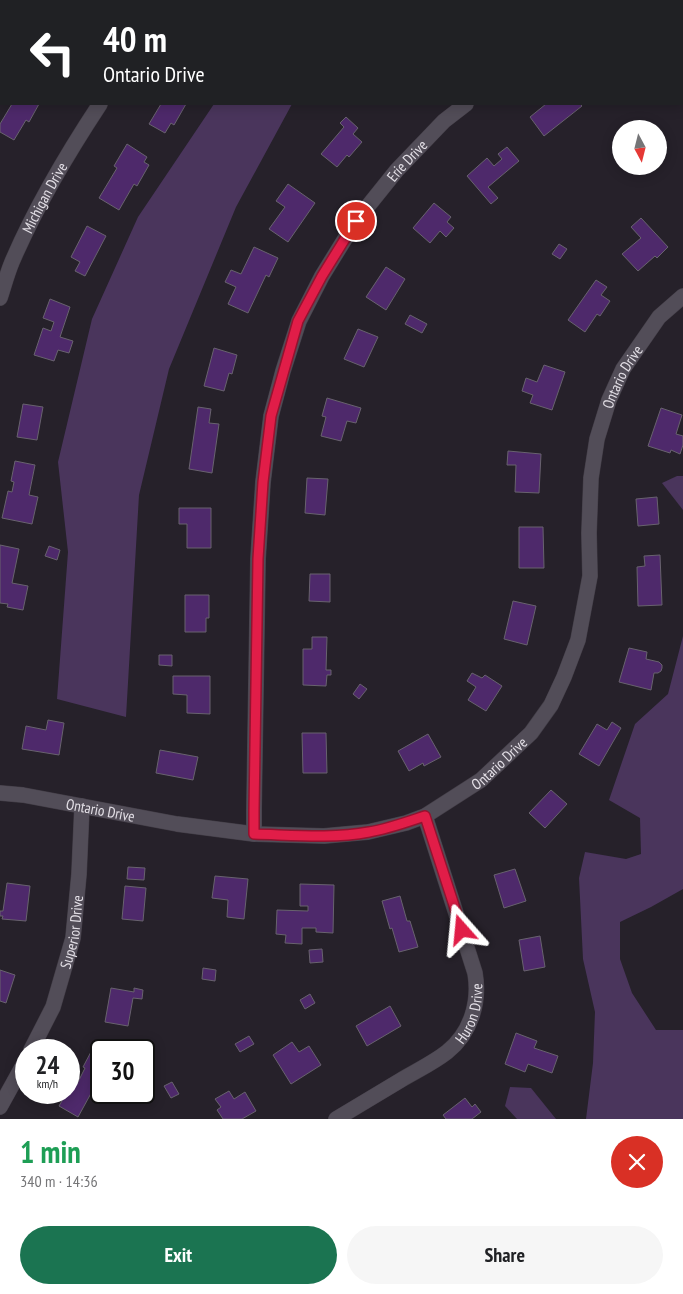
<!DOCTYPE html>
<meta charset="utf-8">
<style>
body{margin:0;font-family:"PT Sans Narrow",sans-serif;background:#f6f6f6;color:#202124;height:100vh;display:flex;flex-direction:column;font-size:19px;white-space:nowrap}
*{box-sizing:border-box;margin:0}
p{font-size:16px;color:#757577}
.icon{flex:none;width:28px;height:28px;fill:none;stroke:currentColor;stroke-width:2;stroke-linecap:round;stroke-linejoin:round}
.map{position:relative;height:1119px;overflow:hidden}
.details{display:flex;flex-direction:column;background:#fff;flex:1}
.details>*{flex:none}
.top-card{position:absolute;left:0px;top:0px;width:684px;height:105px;box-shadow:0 2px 12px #0003;background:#202124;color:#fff;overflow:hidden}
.needle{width:32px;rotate:173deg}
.buttons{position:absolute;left:612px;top:120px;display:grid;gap:10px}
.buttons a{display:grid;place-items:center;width:55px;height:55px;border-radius:50%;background:#fff;box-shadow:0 2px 12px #0003;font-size:25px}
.speed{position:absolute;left:15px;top:1039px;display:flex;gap:10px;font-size:25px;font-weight:700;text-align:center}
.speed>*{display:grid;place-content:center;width:65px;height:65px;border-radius:50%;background:#fff;box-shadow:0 2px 12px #0003;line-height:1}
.speed small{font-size:12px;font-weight:400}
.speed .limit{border:2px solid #111;border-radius:8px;background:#fff;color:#111}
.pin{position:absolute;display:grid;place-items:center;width:42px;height:42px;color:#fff;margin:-21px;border:2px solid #fff;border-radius:50%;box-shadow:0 1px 5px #0007}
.me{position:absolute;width:55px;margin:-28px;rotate:342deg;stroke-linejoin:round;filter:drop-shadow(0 0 4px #0008)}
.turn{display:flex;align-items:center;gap:18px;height:105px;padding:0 20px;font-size:22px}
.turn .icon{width:65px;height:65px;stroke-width:2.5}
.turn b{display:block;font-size:35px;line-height:42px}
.round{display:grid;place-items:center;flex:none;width:52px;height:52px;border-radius:26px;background:#f6f6f6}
.summary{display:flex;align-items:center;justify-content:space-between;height:85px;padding:0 20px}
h1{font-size:30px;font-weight:700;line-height:38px;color:#1e9e55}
.primary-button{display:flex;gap:10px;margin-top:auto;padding:10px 20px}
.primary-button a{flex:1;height:58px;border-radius:30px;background:#1b7451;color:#fff;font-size:20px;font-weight:700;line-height:58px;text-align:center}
.primary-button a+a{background:#f6f6f6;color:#202124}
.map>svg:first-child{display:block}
.green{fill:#4a355c}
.building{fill:#4e296b;stroke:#68626e}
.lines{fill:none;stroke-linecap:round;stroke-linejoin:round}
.street-casing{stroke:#423d46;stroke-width:16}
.street{stroke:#524d58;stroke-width:15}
.route-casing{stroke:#92132f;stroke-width:12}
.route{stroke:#e11d48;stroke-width:9}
.labels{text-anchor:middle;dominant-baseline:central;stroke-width:4.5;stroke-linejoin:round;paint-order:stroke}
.street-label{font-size:15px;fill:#e4e0e7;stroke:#1c1721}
</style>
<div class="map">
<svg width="683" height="1119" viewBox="0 0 683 1119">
<rect width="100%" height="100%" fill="#26212a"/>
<!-- green -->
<g class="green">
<polygon points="0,0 47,0 47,1 1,1 1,80 0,82"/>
<polygon points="214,104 292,104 236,207 169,369 139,495 126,717 57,699 68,552 58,462 92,319 138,217"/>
<polygon points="677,476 683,476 683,510 662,483"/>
<polygon points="683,636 683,889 651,907 620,922 620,959 632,993 656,1030 683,1030 683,1119 586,1119 593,1063 595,1012 583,959 579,878 585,852 626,859 641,854 640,818 609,800 635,724 668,694"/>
<polygon points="510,1087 531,1088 556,1119 517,1119 505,1106"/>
</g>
<!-- building -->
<g class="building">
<polygon points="673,0 683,0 682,22 682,1 672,1"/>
<polygon points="12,104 39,104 29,122 26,120 14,140 0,132 0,124"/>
<polygon points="161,104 186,104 174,125 171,123 165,133 149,124"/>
<polygon points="546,104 580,104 582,106 544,136 530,117"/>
<polygon points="346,117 358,128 353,134 362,142 349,157 347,155 337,167 321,154 344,127 340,123"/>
<polygon points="127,144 147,157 144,162 149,165 137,186 134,184 119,210 99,198 117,168 114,166"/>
<polygon points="507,147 519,161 488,187 498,198 491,204 467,176 487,158 494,166 502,159 498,154"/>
<polygon points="288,184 315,203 288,242 269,229 285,207 276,201"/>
<polygon points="434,203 451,217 447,222 454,228 446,237 440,231 430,243 413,228"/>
<polygon points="641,218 668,247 657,258 655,256 638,271 622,254 641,238 631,227"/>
<polygon points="87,226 106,236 85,276 75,271 80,262 71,257"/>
<polygon points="559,244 567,249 560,259 552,254"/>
<polygon points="254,247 278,258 269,277 266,275 248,313 228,304 236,287 225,282 231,270 241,274"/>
<polygon points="386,267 405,279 386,310 366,297"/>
<polygon points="596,280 607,287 601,295 610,301 600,316 597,314 585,332 568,320"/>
<polygon points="50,299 70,307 60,337 73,341 69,353 58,350 54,361 34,355 43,328 51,331 54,322 43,318"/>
<polygon points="410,315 427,324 422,333 405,324"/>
<polygon points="358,329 378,337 364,367 344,359"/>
<polygon points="214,348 237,355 232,374 229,373 224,391 204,386"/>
<polygon points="544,365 565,372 552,410 530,403 533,395 522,391 526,378 537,382"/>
<polygon points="327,398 361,408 356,423 347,421 341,441 321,436 326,417 322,416"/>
<polygon points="23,404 43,407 37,440 17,437"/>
<polygon points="198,407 211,409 209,423 219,424 212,473 189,469"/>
<polygon points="661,408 682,415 676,434 683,436 683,445 680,454 671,450 670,453 648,446"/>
<polygon points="508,451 541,454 539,493 515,492 516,465 507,465"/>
<polygon points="15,461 35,465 29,495 38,497 32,524 2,518 8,491 12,492 14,482 11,481"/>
<polygon points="307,478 328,479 325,515 305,513"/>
<polygon points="657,497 659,524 638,526 636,499"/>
<polygon points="179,508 211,508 211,548 187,548 187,524 179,524"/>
<polygon points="519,527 543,527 544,568 519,568"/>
<polygon points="0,545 19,549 12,583 28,586 23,610 7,607 8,604 0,603"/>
<polygon points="49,546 60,550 57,560 45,556"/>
<polygon points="660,555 662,605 638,606 637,567 645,566 644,556"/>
<polygon points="310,574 330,574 330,602 309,601"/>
<polygon points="185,595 209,595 209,618 206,618 206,632 185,632"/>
<polygon points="513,601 536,606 527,645 504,639"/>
<polygon points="312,637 327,637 326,670 331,670 331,675 327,675 326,686 303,685 303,649 312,649"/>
<polygon points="629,648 647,652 646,659 659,662 662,665 662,668 661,671 658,673 654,673 651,690 619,682"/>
<polygon points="159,655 172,655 172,666 159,665"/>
<polygon points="472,673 482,678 485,675 502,686 486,711 468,700 476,687 467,681"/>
<polygon points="173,676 210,676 210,714 187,713 187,695 173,694"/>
<polygon points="360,684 367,689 359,699 353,694"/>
<polygon points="48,720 64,723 59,755 22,749 26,726 46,730"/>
<polygon points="612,722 621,728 599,766 579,754 597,724 607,730"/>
<polygon points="302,733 326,733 327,773 303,773"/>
<polygon points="428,734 441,757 424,766 423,763 409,771 398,751"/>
<polygon points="160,750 198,757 193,780 156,773"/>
<polygon points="551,790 567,804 545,828 529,813"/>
<polygon points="128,867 145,868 144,880 127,879"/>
<polygon points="515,869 526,901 504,908 494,875"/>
<polygon points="215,876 248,879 244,919 227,917 228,900 212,898"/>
<polygon points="7,883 30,886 26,921 2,919 3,916 0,916 0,911 3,911"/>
<polygon points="300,884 334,885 333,933 316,932 316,928 302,928 302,944 285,943 286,935 276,934 277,910 308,911 308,906 300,906"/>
<polygon points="125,886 146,888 143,921 122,919"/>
<polygon points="400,896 407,921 410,921 418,947 399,952 392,928 390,929 382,901"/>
<polygon points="540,936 545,967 524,971 519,940"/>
<polygon points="322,949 323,962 310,963 309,950"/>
<polygon points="203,968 216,970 215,981 202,979"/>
<polygon points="0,970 15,975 6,1003 0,1001"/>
<polygon points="111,988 134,992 134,988 143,990 142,999 133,998 128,1026 105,1022"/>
<polygon points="310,994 315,1003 305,1009 300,1000"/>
<polygon points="390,1006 401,1026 367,1046 356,1026"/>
<polygon points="516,1033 537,1041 534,1048 558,1056 552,1073 528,1064 525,1072 505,1064"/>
<polygon points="249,1036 254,1044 240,1052 235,1044"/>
<polygon points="292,1042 299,1052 309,1046 321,1065 291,1084 273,1055"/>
<polygon points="93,1048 101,1053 101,1077 100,1077 78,1117 59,1106 67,1092 69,1092 69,1089 73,1082 77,1084 85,1068 83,1067"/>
<polygon points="172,1082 179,1094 171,1098 164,1086"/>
<polygon points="229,1091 234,1099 245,1092 256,1111 242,1119 223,1119 217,1110 221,1107 215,1099"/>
<polygon points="465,1098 472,1107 475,1104 481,1112 472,1119 446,1119 443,1115"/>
</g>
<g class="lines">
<!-- street casing -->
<g class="street-casing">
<g id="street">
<polyline points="170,1 171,0"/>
<polyline points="593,1 594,0"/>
<path id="s1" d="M0 298C4 286 7 274 12 262 36 206 67 154 100 104"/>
<path id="s2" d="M0 793 23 795 177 824 254 834 324 836 368 832 406 823 425 816 481 780 531 733 551 705 564 677 578 640 590 576 589 533 591 478 597 439 609 400 623 369 659 317 683 296"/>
<path id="s3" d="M254 834V810L258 559 263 482 271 416 283 371 299 321 322 276 356 221 397 170 444 121 466 104"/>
<path id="s4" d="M31 1050 53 1007 73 938 79 874 82 806"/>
<polyline points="0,1107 26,1060"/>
<path id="s5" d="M336 1119C358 1106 379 1093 401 1080 416 1071 433 1063 447 1052 471 1033 480 1002 475 973L425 816"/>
</g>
</g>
<!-- street -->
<use href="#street" class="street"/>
</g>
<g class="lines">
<!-- route casing -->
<g class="route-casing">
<path id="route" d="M356 221 322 276 298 321 271 416 263 482 258 559 254 810V834C292 835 332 839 369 832 388 829 407 822 425 816L462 930"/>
</g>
<!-- route -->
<use href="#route" class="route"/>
</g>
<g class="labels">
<!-- street labels -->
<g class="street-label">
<text stroke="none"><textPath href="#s3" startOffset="712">Erie Drive</textPath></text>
<text stroke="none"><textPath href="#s1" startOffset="110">Michigan Drive</textPath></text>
<text stroke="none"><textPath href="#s2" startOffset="941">Ontario Drive</textPath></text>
<text stroke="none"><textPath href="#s2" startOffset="522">Ontario Drive</textPath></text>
<text stroke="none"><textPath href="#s2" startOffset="102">Ontario Drive</textPath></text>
<text stroke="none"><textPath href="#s4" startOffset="126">Superior Drive</textPath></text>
<text stroke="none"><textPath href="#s5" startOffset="176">Huron Drive</textPath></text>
</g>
</g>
</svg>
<div class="buttons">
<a><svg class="needle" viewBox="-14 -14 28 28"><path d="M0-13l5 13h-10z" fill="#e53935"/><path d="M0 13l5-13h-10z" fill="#757577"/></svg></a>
</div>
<div class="speed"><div>24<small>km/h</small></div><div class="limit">30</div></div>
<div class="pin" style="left:356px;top:221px;background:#d93025"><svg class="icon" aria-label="arrive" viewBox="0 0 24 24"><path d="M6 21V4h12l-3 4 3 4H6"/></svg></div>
<svg class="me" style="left:462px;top:930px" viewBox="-20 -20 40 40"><path d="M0-17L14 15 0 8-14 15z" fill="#e11d48" stroke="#fff" stroke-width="4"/></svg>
<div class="top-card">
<div class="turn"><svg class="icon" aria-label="left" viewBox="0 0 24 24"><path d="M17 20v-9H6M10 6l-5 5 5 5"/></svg><div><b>40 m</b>Ontario Drive</div></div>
</div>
</div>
<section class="details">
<div class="summary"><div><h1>1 min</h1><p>340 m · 14:36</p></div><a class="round" style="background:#d93025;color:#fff"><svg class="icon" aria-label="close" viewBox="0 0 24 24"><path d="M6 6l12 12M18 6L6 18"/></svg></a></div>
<div class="primary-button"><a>Exit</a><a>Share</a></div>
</section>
